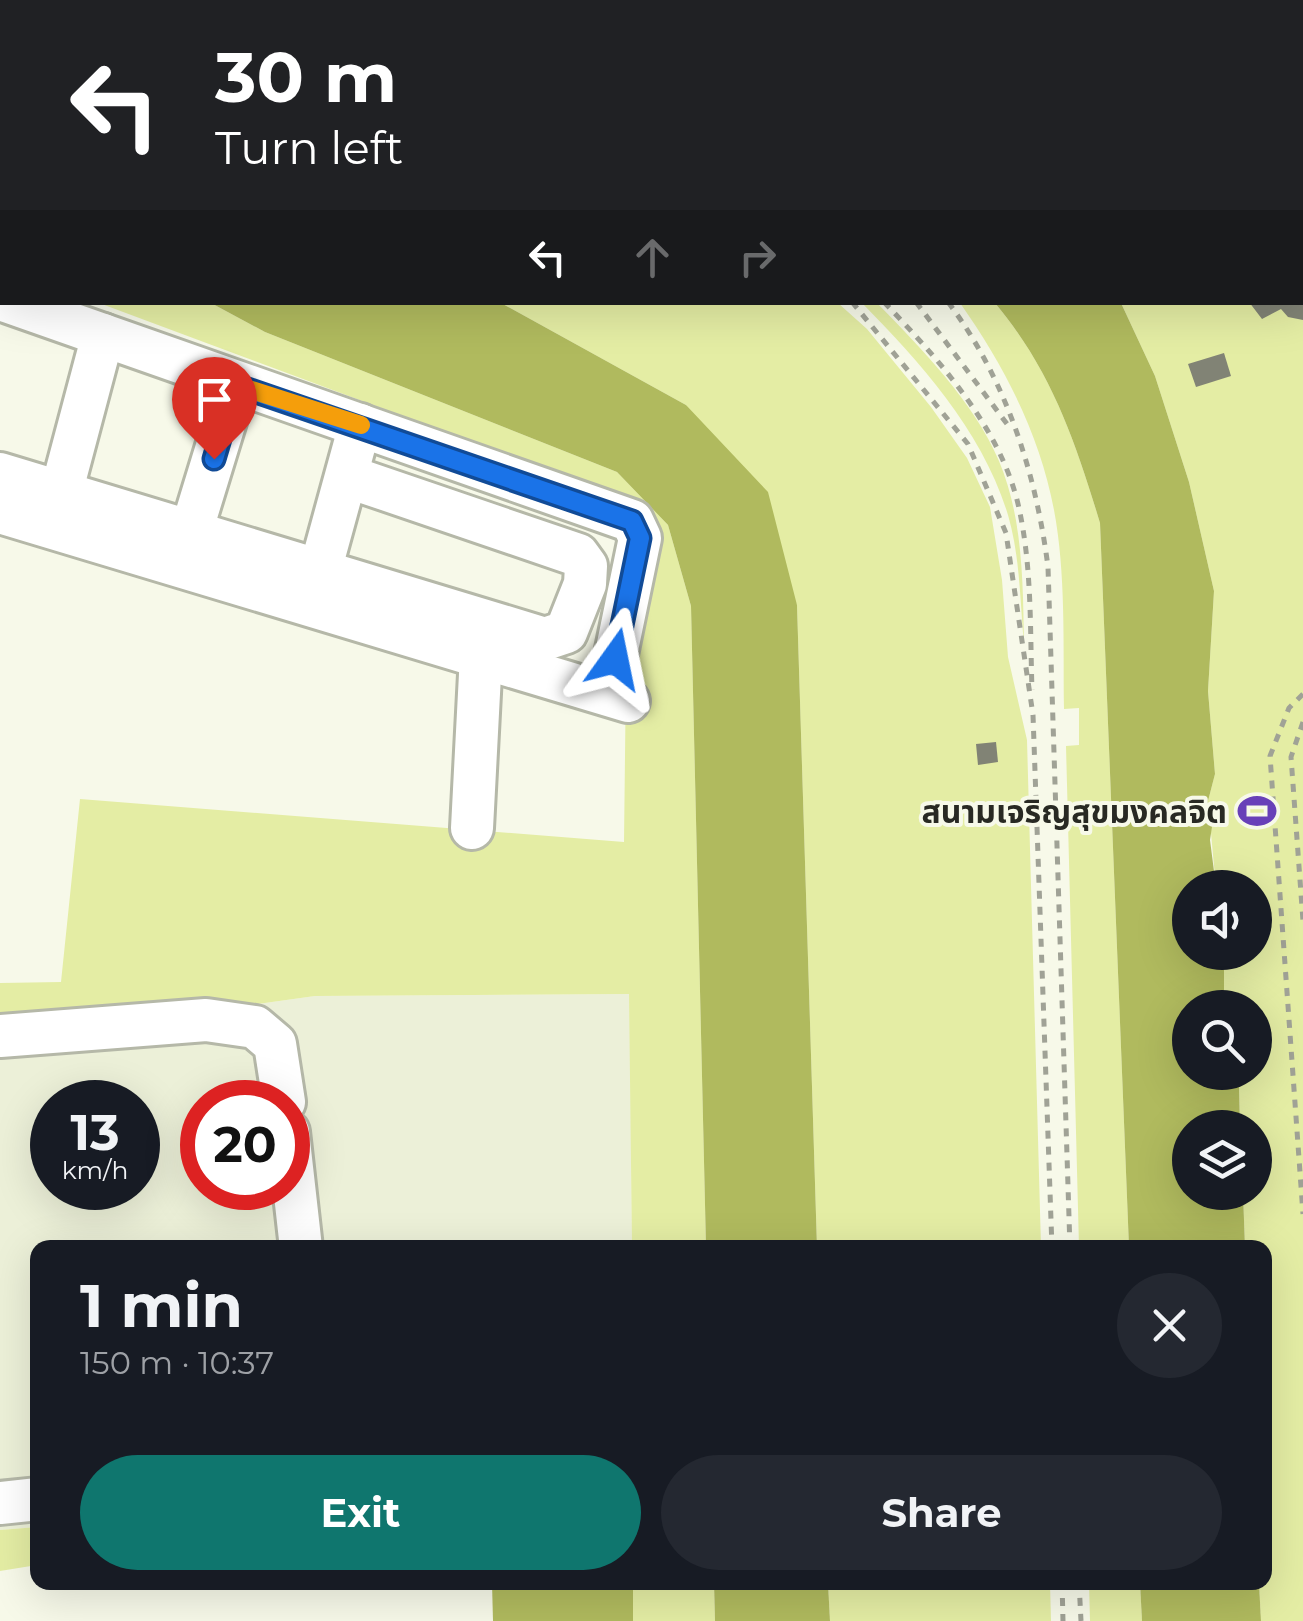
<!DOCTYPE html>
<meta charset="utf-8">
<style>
body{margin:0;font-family:Montserrat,"Noto Sans Thai",sans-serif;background:#242831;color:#f1f3f6;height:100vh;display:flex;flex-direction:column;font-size:38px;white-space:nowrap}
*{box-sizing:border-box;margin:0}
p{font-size:32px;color:#9ea1a6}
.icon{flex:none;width:55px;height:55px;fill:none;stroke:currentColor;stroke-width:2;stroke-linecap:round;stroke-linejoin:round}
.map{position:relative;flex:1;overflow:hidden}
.details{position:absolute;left:30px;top:1240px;width:1242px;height:350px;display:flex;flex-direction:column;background:#171b24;border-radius:20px;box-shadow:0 10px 40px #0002}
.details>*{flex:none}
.banner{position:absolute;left:0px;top:0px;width:1305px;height:305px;box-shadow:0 10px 40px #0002;background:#202124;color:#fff;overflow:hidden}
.tools{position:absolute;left:1172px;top:870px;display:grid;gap:20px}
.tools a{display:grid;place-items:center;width:100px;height:100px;border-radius:50%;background:#171b24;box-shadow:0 10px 40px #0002;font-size:50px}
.speed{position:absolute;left:30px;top:1080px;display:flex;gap:20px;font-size:50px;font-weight:700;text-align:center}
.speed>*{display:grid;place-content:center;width:130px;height:130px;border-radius:50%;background:#171b24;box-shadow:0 10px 40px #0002;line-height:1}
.speed small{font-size:25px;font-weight:400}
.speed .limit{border:15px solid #d22;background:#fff;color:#111}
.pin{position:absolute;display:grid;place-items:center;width:85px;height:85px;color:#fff;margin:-102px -42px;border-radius:50% 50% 50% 0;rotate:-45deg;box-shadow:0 0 10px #0007}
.pin .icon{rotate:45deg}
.me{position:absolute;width:110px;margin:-55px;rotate:12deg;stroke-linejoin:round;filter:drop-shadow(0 0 8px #0008)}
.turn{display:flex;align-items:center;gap:35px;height:210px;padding:0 50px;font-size:45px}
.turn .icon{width:130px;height:130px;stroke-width:2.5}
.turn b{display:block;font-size:70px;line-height:85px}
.lanes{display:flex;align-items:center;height:95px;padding:0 50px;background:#0003;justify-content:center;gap:50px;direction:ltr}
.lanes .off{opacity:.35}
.round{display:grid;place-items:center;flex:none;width:105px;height:105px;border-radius:52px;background:#242831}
.headline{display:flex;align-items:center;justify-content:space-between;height:170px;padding:0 50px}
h1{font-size:60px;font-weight:700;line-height:75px}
.action{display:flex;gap:20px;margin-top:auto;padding:20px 50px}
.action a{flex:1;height:115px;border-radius:60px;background:#0f766e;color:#fff;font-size:40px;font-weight:700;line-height:115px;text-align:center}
.action a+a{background:#242831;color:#f1f3f6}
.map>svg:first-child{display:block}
.built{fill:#ecf0d8;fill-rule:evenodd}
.green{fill:#e4eda4}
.water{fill:#b0ba5e}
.building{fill:#818375}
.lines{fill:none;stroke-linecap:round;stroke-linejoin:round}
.minor-casing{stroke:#b5b8a8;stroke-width:48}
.path{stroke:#a0a296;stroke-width:5;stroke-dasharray:8 8;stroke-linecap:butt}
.minor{stroke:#fff;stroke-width:42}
.route-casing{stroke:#114b97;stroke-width:25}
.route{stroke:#1a73e8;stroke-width:18}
.slow{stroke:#f59e0b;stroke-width:18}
.labels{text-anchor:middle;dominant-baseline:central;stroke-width:8;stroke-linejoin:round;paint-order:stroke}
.poi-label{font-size:32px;font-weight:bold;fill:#282923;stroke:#f7f9e9;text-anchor:end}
</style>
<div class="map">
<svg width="1303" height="1621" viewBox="0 0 1303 1621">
<rect width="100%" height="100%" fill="#f7f9e9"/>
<!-- built -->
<path class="built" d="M630 994 632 1247 38 1248 37 1527 0 1530V1018L184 1014 315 996ZM52 1102H138V1188H52ZM202 1102H288V1188H202Z"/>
<!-- green -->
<g class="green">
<polygon points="810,0 1303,0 1303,1621 1261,1621 1259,1583 1265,1582 1265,1248 1245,1247 1243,1193 1255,1192 1255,1128 1240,1127 1239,1087 1231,1073 1255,1072 1255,1008 1224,1007 1224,953 1255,952 1255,888 1216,887 1208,801 1215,774 1208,691 1214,591 1189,482 1155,376 1121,303 1302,302 1302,2"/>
<polygon points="99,303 211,303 265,332 617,472 668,525 691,606 706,1247 632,1247 629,994 315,996 184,1014 0,1018 0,983 61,982 80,799 624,842 628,500"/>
<polygon points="501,303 838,303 867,329 931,407 967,458 990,507 1002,580 1008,657 1027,740 1041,1247 817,1247 797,605 686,405"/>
<path d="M862 303H877C921 348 974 402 999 461 1023 518 1023 583 1024 644 1020 601 1020 556 1008 515 983 432 921 363 862 303Z"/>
<path d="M960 303H995C1051 370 1075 440 1100 523L1129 1247H1079L1066 746 1079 745V708L1064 709C1063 644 1066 574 1054 510 1040 435 1004 365 960 303Z"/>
<polygon points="37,1527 37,1565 0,1571 0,1530"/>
<polygon points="633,1583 714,1583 715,1621 633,1621"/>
<polygon points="828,1583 1050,1583 1051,1621 830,1621"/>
<polygon points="1089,1583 1140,1583 1142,1621 1090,1621"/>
</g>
<!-- water -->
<g class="water">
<polygon points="211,303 501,303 686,405 768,492 797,605 817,1247 706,1247 691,606 668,525 617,472 265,332"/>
<path d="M995 303H1121L1155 376 1189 482 1214 591 1208 691 1215 774 1208 801 1213 820 1210 840 1216 887 1190 888V952L1224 953V1007L1190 1008V1072L1231 1073 1239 1087 1240 1127 1190 1128V1192L1243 1193 1245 1247H1129L1100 523C1075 440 1051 370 995 303Z"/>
<polygon points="492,1583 633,1583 633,1621 493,1621"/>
<polygon points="714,1583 828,1583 830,1621 715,1621"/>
<polygon points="1140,1583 1259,1583 1261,1621 1142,1621"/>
</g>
<!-- building -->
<g class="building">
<polygon points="1249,302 1303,302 1303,320 1288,317 1281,309 1262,319"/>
<polygon points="1224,353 1231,376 1196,387 1188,364"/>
<polygon points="996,742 998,762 978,765 976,744"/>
</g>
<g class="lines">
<!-- minor casing -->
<g class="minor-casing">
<g id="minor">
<polyline points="9,302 632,521 640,538 615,659"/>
<polyline points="0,474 545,639 566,632 585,584 586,566 578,555 364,482"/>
<polyline points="61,493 103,335"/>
<polyline points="0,512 628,701"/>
<polyline points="191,532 236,385"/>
<polyline points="320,571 360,425"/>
<polyline points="472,828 481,655"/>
<polyline points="0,1036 206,1020 255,1027 275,1044 284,1102"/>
<polyline points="288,1132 301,1248"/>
<polyline points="0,1503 38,1499"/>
</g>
</g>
<!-- path -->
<g class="path">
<polyline points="311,0 315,2"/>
<polyline points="357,0 361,2"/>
<polyline points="407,0 411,2"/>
<polyline points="446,0 451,2"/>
<polyline points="1081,0 1084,2"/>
<polyline points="1149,0 1152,2"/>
<polyline points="1288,0 1303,1"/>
<polyline points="596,2 599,0"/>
<polyline points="743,2 747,0"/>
<polyline points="1302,21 1303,21"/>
<polyline points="1302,156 1303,157"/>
<polyline points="1302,207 1303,207"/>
<polyline points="852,302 968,444 1006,533 1033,715 1052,1248"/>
<path d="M884 302C940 361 1004 431 1020 513 1032 571 1030 631 1032 690"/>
<polyline points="916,302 1010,428"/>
<path d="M948 302C1006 379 1036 473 1048 567L1070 1248"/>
<polyline points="1303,694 1289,708 1270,756 1303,1214"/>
<polyline points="1303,722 1291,757 1303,921"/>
<polyline points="1062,1582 1063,1621"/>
<polyline points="1079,1582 1081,1621"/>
</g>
<!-- minor -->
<use href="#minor" class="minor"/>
</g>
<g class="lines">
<!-- route casing -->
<g class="route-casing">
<polyline id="route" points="214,459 236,385 632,521 640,538 615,659"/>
</g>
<!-- route -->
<use href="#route" class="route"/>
<!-- slow -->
<polyline class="slow" points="239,386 361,425"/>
</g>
<!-- icons -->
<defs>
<g id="stadium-bare" transform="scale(3)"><path d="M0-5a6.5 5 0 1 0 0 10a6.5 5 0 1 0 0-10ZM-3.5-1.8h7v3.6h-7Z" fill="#6840b8" stroke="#f7f9e9" stroke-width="2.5" paint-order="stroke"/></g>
</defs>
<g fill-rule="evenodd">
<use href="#stadium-bare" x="1257" y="811"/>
</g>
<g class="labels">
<!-- poi labels -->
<g class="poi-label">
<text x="1227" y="811">สนามเจริญสุขมงคลจิต</text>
</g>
</g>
</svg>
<div class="tools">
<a><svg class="icon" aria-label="sound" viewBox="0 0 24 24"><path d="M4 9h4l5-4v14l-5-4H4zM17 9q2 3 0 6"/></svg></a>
<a><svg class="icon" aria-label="search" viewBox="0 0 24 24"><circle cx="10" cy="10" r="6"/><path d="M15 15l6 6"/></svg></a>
<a><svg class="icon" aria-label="layers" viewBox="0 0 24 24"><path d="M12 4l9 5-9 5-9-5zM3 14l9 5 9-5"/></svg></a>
</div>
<div class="speed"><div>13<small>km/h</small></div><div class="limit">20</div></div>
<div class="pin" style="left:214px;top:459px;background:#d93025"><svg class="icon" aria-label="arrive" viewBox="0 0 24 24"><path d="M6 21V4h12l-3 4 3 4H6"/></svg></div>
<svg class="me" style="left:615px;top:659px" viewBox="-20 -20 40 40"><path d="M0-17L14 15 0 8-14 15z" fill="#1a73e8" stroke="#fff" stroke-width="4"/></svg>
<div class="banner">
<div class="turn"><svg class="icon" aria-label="left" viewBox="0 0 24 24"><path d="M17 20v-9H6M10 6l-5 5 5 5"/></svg><div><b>30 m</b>Turn left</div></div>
<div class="lanes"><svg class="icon" aria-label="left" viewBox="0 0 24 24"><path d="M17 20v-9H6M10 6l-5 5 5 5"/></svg><svg class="icon off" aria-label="ahead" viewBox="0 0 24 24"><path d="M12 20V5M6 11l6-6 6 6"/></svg><svg class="icon off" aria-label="right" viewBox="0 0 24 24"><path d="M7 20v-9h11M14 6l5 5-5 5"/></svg></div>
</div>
<section class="details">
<div class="headline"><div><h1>1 min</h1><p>150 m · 10:37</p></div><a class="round"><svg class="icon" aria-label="close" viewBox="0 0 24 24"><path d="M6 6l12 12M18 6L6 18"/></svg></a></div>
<div class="action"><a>Exit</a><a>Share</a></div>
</section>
</div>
